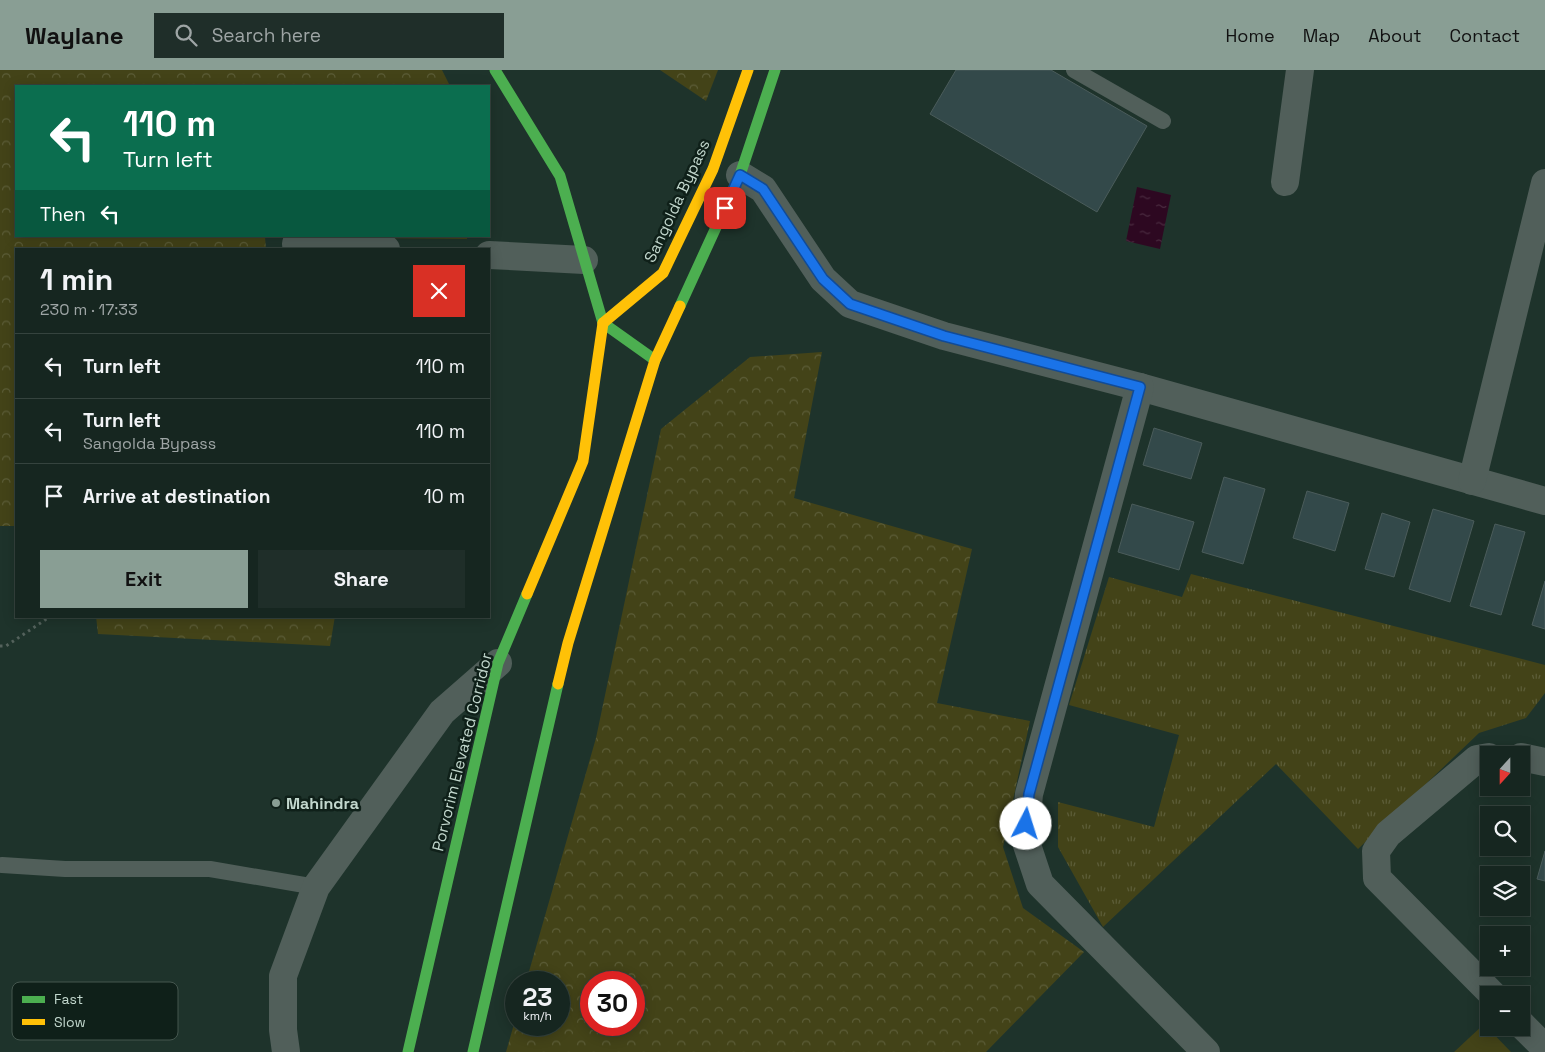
<!DOCTYPE html>
<meta charset="utf-8">
<style>
body{margin:0;font-family:"Space Grotesk",sans-serif;background:#1f2e29;color:#f1f3f6;height:100vh;display:flex;flex-direction:column;font-size:19px;white-space:nowrap}
*{box-sizing:border-box;margin:0}
p{font-size:16px;color:#9ea5a5}
.icon{flex:none;width:28px;height:28px;fill:none;stroke:currentColor;stroke-width:2;stroke-linecap:round;stroke-linejoin:round}
.map{position:relative;flex:1;overflow:hidden}
.drawer{position:absolute;left:15px;top:178px;width:475px;height:370px;display:flex;flex-direction:column;background:#162620;border-radius:0px;box-shadow:0 2px 12px #0003,0 0 0 1px #35433e}
.drawer>*{flex:none}
.top-card{position:absolute;left:15px;top:15px;width:475px;height:152px;border-radius:0px;box-shadow:0 2px 12px #0003,0 0 0 1px #35433e;background:#0b6e4f;color:#fff;overflow:hidden}
.needle{width:32px;rotate:201deg}
.fabs{position:absolute;left:1480px;top:676px;display:grid;gap:10px}
.fabs a{display:grid;place-items:center;width:50px;height:50px;border-radius:0px;background:#162620;box-shadow:0 2px 12px #0003,0 0 0 1px #35433e;font-size:25px}
.speed{position:absolute;left:505px;top:901px;display:flex;gap:10px;font-size:25px;font-weight:700;text-align:center}
.speed>*{display:grid;place-content:center;width:65px;height:65px;border-radius:50%;background:#162620;box-shadow:0 2px 12px #0003,0 0 0 1px #35433e;line-height:1}
.speed small{font-size:12px;font-weight:400}
.speed .limit{border:8px solid #d22;background:#fff;color:#111}
.pin{position:absolute;display:grid;place-items:center;width:42px;height:42px;color:#fff;margin:-21px;border-radius:10px;box-shadow:0 2px 8px #0006}
.me{position:absolute;width:55px;margin:-28px;rotate:5deg;stroke-linejoin:round;filter:drop-shadow(0 0 4px #0008)}
.turn{display:flex;align-items:center;gap:18px;height:105px;padding:0 25px;font-size:22px}
.turn .icon{width:65px;height:65px;stroke-width:2.5}
.turn b{display:block;font-size:35px;line-height:42px}
.then{display:flex;align-items:center;height:48px;padding:0 25px;background:#0003;gap:10px;font-size:19px}
.round{display:grid;place-items:center;flex:none;width:52px;height:52px;border-radius:0px;background:#1f2e29}
.head{display:flex;align-items:center;justify-content:space-between;height:85px;padding:0 25px}
h1{font-size:30px;font-weight:700;line-height:38px}
.primary-button{display:flex;gap:10px;margin-top:auto;padding:10px 25px}
.primary-button a{flex:1;height:58px;border-radius:0px;background:#899e94;color:#111;font-size:20px;font-weight:700;line-height:58px;text-align:center}
.primary-button a+a{background:#1f2e29;color:#f1f3f6}
ul{padding:0;list-style:none}
li{display:flex;align-items:center;gap:15px;height:65px;padding:0 25px;border-top:1px solid #35433e}
li div{flex:1}
li b{display:block;font-size:19px}
li em{font-style:normal}
header{display:flex;align-items:center;gap:30px;box-sizing:border-box;height:70px;padding:0 25px;background:#899e94;color:#111}
header strong{font-size:24px}
nav{display:flex;gap:28px;margin-inline-start:auto;font-size:18px}
.search{width:350px;height:45px;background:#1f2e29;display:flex;align-items:center;gap:12px;box-sizing:border-box;padding:0 18px;border-radius:0px;color:#9ea5a5;font-size:19px}
.map>svg:first-child{display:block}
.grass{fill:url(#grass-tufts)}
.forest{fill:url(#forest-crowns);fill-rule:evenodd}
.garden{fill:#434318}
.water{fill:url(#water-ripples)}
.building{fill:#33494a;stroke:#4b5c5b}
.lines{fill:none;stroke-linecap:round;stroke-linejoin:round}
.path{stroke:#54625c;stroke-width:3;stroke-dasharray:2.5 4;stroke-linecap:butt}
.lane{stroke:#515f5a;stroke-width:16}
.street{stroke:#515f5a;stroke-width:28}
.fast{stroke:#4caf50;stroke-width:11}
.slow{stroke:#ffc107;stroke-width:11}
.route-casing{stroke:#114b97;stroke-width:12}
.route{stroke:#1a73e8;stroke-width:9}
.poi-dot{fill:#899e94;stroke:#0f2019;stroke-width:2}
.labels{text-anchor:middle;dominant-baseline:central;stroke-width:5;stroke-linejoin:round;paint-order:stroke}
.street-label{font-size:16px;fill:#c2d7cd;stroke:#0f2019}
.poi-label{font-size:16px;font-weight:bold;fill:#c2d7cd;stroke:#0f2019;text-anchor:start}
.key{fill:#0f2019;stroke:#45574f;stroke-width:1}
.key-label{font-size:14px;fill:#c2d7cd}
</style>
<header>
<strong>Waylane</strong>
<div class="search"><svg class="icon" aria-label="search" viewBox="0 0 24 24"><circle cx="10" cy="10" r="6"/><path d="M15 15l6 6"/></svg>Search here</div>
<nav><a>Home</a><a>Map</a><a>About</a><a>Contact</a></nav>
</header>
<div class="map">
<svg width="1545" height="982" viewBox="0 0 1545 982">
<defs>
<pattern id="grass-tufts" width="24" height="20" patternUnits="userSpaceOnUse" patternTransform="scale(1.25)"><rect width="24" height="20" fill="#434318"/><path d="M3 7l-1-3M5 7V3M7 7l1-3M15 17l-1-3M17 17v-4M19 17l1-3" fill="none" stroke="#5c5d38"/></pattern>
<pattern id="forest-crowns" width="20" height="18" patternUnits="userSpaceOnUse" patternTransform="scale(1.25)"><rect width="20" height="18" fill="#434318"/><path d="M2 6a3 3 0 1 1 6 0M12 15a3 3 0 1 1 6 0" fill="none" stroke="#5c5d38"/></pattern>
<pattern id="water-ripples" width="26" height="14" patternUnits="userSpaceOnUse" patternTransform="scale(1.25)"><rect width="26" height="14" fill="#2d0821"/><path d="M2 4q2-2 4 0t4 0M15 11q2-2 4 0t4 0" fill="none" stroke="#4a2b40"/></pattern>
</defs>
<rect width="100%" height="100%" fill="#1e332b"/>
<!-- grass -->
<polygon class="grass" points="1191,504 1545,595 1545,623 1526,648 1479,663 1358,779 1276,694 1103,857 1058,777 1058,732 1154,757 1179,665 1069,635 1109,507 1182,527"/>
<!-- forest -->
<g class="forest">
<polygon points="0,0 442,0 450,16 16,16 16,166 467,166 467,169 265,167 266,179 16,179 16,456 0,456"/>
<polygon points="660,0 718,0 706,31"/>
<path d="M822 282 794 428 972 479 937 633 1030 651 1003 777 1023 838 1084 882 986 982H506L516 947V955H559V912H526L596 668 661 359 750 287ZM591 912H634V955H591Z"/>
<polygon points="96,546 335,546 330,576 98,564"/>
</g>
<!-- garden -->
<polygon class="garden" points="1484,954 1511,982 1454,982"/>
<!-- water -->
<polygon class="water" points="1137,117 1171,125 1160,179 1126,171"/>
<!-- building -->
<g class="building">
<polygon points="956,0 1051,0 1147,56 1097,142 930,44"/>
<polygon points="1154,358 1202,373 1191,409 1143,395"/>
<polygon points="1224,407 1265,419 1243,494 1202,482"/>
<polygon points="1307,421 1349,433 1335,481 1293,468"/>
<polygon points="1132,434 1194,452 1179,500 1118,482"/>
<polygon points="1433,439 1474,451 1450,532 1409,519"/>
<polygon points="1382,443 1410,452 1394,507 1365,499"/>
<polygon points="1495,454 1525,462 1501,545 1470,536"/>
<polygon points="1545,511 1545,559 1532,555"/>
<polygon points="1545,781 1545,811 1537,809"/>
</g>
<g class="lines">
<!-- path -->
<polyline class="path" points="0,576 6,576 51,546"/>
<!-- lane -->
<g class="lane">
<polyline points="1074,0 1163,51"/>
<polyline points="2,795 65,799 210,799 316,817"/>
</g>
<!-- street -->
<g class="street">
<polyline points="740,105 763,119 823,209 850,234 944,266 1140,317 1545,431"/>
<polyline points="1285,112 1300,0"/>
<polyline points="296,174 386,179"/>
<polyline points="489,185 584,190"/>
<polyline points="1140,317 1029,724 1025,769 1040,814 1206,982"/>
<polyline points="1472,411 1545,113"/>
<polyline points="1489,687 1477,689 1388,764 1376,781 1377,808 1493,925"/>
<polyline points="1521,687 1545,692"/>
<polyline points="1521,954 1545,978"/>
<polyline points="286,982 283,960 283,906 316,817 442,642 498,593"/>
</g>
<!-- fast -->
<g class="fast">
<polyline points="495,0 560,106 603,253 655,290"/>
<polyline points="680,236 740,105 775,0"/>
<polyline points="408,982 498,593 527,524"/>
<polyline points="473,982 558,614"/>
</g>
<!-- slow -->
<g class="slow">
<polyline points="603,253 663,203 713,99 748,0"/>
<polyline points="527,524 583,391 603,253"/>
<polyline points="558,614 568,573 655,290 680,236"/>
</g>
</g>
<g class="lines">
<!-- route casing -->
<g class="route-casing">
<polyline id="route" points="725,138 740,105 763,119 823,209 850,234 944,266 1140,317 1029,724 1026,754"/>
</g>
<!-- route -->
<use href="#route" class="route"/>
</g>
<!-- markers -->
<circle class="poi-dot" cx="276" cy="733" r="5"/>
<g class="labels">
<!-- street labels -->
<g class="street-label">
<text transform="translate(677 131) rotate(-65)">Sangolda Bypass</text>
<text transform="translate(462 682) rotate(-76)">Porvorim Elevated Corridor</text>
</g>
<!-- poi labels -->
<g class="poi-label">
<text x="286" y="733">Mahindra</text>
</g>
</g>
<!-- legend -->
<rect x="12" y="912" width="166" height="58" rx="8" class="key"/>
<rect x="22" y="926" width="23" height="7" fill="#4caf50"/>
<rect x="22" y="949" width="23" height="6" fill="#ffc107"/>
<g class="key-label">
<text x="54" y="934">Fast</text>
<text x="54" y="957">Slow</text>
</g>
</svg>
<div class="fabs">
<a><svg class="needle" viewBox="-14 -14 28 28"><path d="M0-13l5 13h-10z" fill="#e53935"/><path d="M0 13l5-13h-10z" fill="#9ea5a5"/></svg></a>
<a><svg class="icon" aria-label="search" viewBox="0 0 24 24"><circle cx="10" cy="10" r="6"/><path d="M15 15l6 6"/></svg></a>
<a><svg class="icon" aria-label="layers" viewBox="0 0 24 24"><path d="M12 4l9 5-9 5-9-5zM3 14l9 5 9-5"/></svg></a>
<a>+</a>
<a>−</a>
</div>
<div class="speed"><div>23<small>km/h</small></div><div class="limit">30</div></div>
<div class="pin" style="left:725px;top:138px;background:#d93025"><svg class="icon" aria-label="arrive" viewBox="0 0 24 24"><path d="M6 21V4h12l-3 4 3 4H6"/></svg></div>
<svg class="me" style="left:1026px;top:754px" viewBox="-20 -20 40 40"><circle r="19" fill="#fff"/><path d="M0-13L10 11 0 6-10 11z" fill="#1a73e8"/></svg>
<div class="top-card">
<div class="turn"><svg class="icon" aria-label="left" viewBox="0 0 24 24"><path d="M17 20v-9H6M10 6l-5 5 5 5"/></svg><div><b>110 m</b>Turn left</div></div>
<div class="then">Then<svg class="icon" aria-label="left" viewBox="0 0 24 24"><path d="M17 20v-9H6M10 6l-5 5 5 5"/></svg></div>
</div>
<section class="drawer">
<div class="head"><div><h1>1 min</h1><p>230 m · 17:33</p></div><a class="round" style="background:#d93025;color:#fff"><svg class="icon" aria-label="close" viewBox="0 0 24 24"><path d="M6 6l12 12M18 6L6 18"/></svg></a></div>
<ul>
<li><svg class="icon" aria-label="left" viewBox="0 0 24 24"><path d="M17 20v-9H6M10 6l-5 5 5 5"/></svg><div><b>Turn left</b></div><em>110 m</em></li>
<li><svg class="icon" aria-label="left" viewBox="0 0 24 24"><path d="M17 20v-9H6M10 6l-5 5 5 5"/></svg><div><b>Turn left</b><p>Sangolda Bypass</p></div><em>110 m</em></li>
<li><svg class="icon" aria-label="arrive" viewBox="0 0 24 24"><path d="M6 21V4h12l-3 4 3 4H6"/></svg><div><b>Arrive at destination</b></div><em>10 m</em></li>
</ul>
<div class="primary-button"><a>Exit</a><a>Share</a></div>
</section>
</div>
